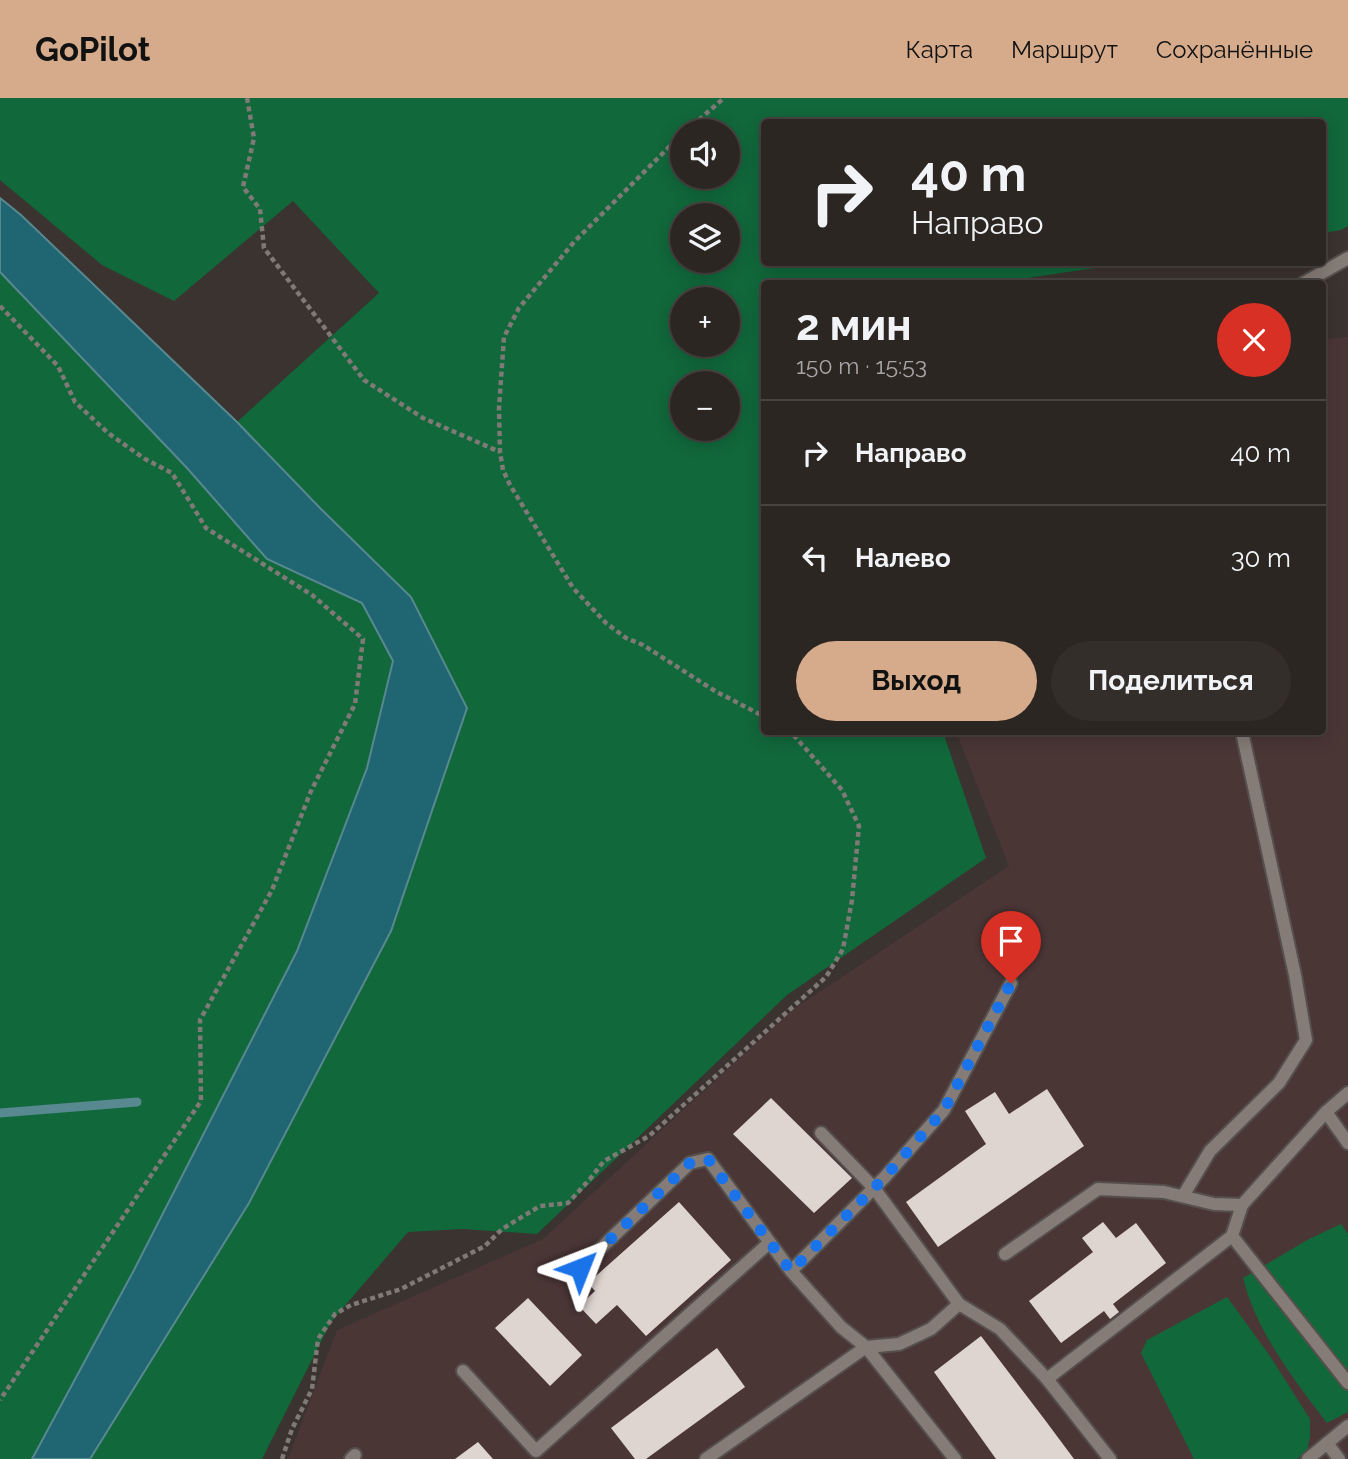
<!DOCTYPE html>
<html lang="ru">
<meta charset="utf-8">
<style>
body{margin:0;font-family:Raleway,sans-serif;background:#342e2b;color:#f1f3f6;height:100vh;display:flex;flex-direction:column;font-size:26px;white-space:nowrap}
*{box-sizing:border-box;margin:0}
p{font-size:23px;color:#a6a5a6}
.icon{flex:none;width:38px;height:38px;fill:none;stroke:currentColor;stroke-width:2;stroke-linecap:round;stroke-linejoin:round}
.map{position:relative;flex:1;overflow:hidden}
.sheet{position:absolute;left:761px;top:182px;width:565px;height:455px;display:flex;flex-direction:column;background:#2c2623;border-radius:7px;box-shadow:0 4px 18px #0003,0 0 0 2px #484341}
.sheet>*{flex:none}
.banner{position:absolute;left:761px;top:21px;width:565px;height:147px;border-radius:7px;box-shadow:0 4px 18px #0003,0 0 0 2px #484341;background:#2c2623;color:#f1f3f6;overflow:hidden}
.buttons{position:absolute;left:670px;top:21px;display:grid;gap:14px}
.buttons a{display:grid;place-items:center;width:70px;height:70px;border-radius:50%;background:#2c2623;box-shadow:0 4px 18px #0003,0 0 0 2px #484341;font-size:35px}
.pin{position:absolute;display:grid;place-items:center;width:60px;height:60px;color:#fff;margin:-72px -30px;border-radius:50% 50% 50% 0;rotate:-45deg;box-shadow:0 0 7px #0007}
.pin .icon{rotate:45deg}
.me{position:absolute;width:77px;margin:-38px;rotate:45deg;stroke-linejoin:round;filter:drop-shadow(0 0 5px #0008)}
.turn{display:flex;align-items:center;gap:24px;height:147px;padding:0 35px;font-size:32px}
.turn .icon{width:91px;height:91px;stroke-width:2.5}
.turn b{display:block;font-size:49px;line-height:60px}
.round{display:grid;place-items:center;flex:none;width:74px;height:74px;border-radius:37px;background:#342e2b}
.headline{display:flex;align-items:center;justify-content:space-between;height:119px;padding:0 35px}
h1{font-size:42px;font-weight:700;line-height:52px}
.button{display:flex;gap:14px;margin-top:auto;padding:14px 35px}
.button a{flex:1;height:80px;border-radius:42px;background:#d6ab8b;color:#111;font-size:28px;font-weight:700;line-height:80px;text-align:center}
.button a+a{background:#342e2b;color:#f1f3f6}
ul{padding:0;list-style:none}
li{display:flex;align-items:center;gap:21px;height:105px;padding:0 35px;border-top:2px solid #484341}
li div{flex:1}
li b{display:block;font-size:26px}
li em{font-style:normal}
header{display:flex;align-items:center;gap:42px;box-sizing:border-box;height:98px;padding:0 35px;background:#d6ab8b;color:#111}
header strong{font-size:33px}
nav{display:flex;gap:38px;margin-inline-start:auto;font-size:24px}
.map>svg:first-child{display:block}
.education{fill:#4b3636}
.green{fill:#11683b;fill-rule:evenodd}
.water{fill:#1f6572;stroke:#588890;stroke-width:2}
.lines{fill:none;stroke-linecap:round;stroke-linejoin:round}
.stream{stroke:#588890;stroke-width:9}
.building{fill:#dfd5d0}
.lane-casing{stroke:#56504c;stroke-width:16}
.path{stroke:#807a76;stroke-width:4.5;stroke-dasharray:5 3.5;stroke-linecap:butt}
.lane{stroke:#857c77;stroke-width:12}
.route{stroke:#1a73e8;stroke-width:12;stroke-dasharray:0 21.6}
</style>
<header>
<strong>GoPilot</strong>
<nav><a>Карта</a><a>Маршрут</a><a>Сохранённые</a></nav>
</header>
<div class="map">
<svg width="1348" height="1361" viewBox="0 0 1348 1361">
<rect width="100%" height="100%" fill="#3b332f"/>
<!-- education -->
<polygon class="education" points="1348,239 1348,1361 288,1361 337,1232 543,1141 791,913 1009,768 956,634 1323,634 1323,241"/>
<!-- green -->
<g class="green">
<path d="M0 0H1348V128L1341 132 1323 135V24H765V164L1128 165 995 185 765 186V634H943L986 760 787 897 537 1136 462 1131 408 1134 331 1224 262 1361H90L249 1105 391 833 467 610 320 410 237 324 379 195 293 103 174 203 102 167 0 82ZM682 33H728V79H682ZM682 117H728V163H682ZM682 201H728V247H682ZM682 285H728V331H682Z"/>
<polygon points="0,174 187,370 267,461 362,505 393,563 367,670 297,853 134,1172 32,1361 0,1361"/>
<path d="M1341 1126 1348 1136V1314L1327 1325C1294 1282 1256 1233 1243 1180L1309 1141Z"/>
<polygon points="1227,1199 1270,1258 1310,1321 1310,1339 1307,1353 1297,1361 1194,1361 1141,1255 1147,1242"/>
</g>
<!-- water -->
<polygon class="water" points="0,100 21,117 237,324 320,410 411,499 467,610 391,833 249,1105 90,1361 32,1361 134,1172 297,853 367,670 393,563 362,505 267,461 187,370 0,174"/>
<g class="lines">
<!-- stream -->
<polyline class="stream" points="0,1015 137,1004"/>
</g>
<!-- building -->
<g class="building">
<polygon points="1047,991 1084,1048 938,1149 906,1104 986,1046 965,1013 995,994 1009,1016"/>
<polygon points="771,1000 852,1080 814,1115 733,1036"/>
<polygon points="679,1104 731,1162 646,1238 617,1207 596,1226 579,1208 595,1193 588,1185"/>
<polygon points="1103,1124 1116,1140 1136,1125 1166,1165 1113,1206 1119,1214 1110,1221 1104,1213 1061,1245 1029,1203 1093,1154 1082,1140"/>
<polygon points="528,1200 582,1257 550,1288 495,1230"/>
<polygon points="981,1238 1045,1322 1074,1361 996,1361 934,1274"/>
<polygon points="717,1250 745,1289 646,1361 635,1361 611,1330"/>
<polygon points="478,1344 493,1361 455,1361"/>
</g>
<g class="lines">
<!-- lane casing -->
<g class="lane-casing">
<g id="lane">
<polyline points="1302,186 1348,160"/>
<polyline points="1326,1014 1348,1045"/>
<polyline points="821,1035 874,1090 959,1206"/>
<polyline points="1183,1098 1210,1053 1279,985 1306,942 1295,877 1242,634"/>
<polyline points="1232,1138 1348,1285"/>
<polyline points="1005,1156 1098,1091 1164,1094 1214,1106 1242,1107"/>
<polyline points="580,1170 690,1065 708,1061 791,1173 841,1229 866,1249 955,1361"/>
<polyline points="791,1173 884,1080 944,1012 1011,885"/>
<polyline points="463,1273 536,1353 769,1145"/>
<polyline points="1047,1281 1232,1138 1242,1107 1326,1014 1348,995"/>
<polyline points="1327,1345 1339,1361"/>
<polyline points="351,1361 355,1357"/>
<polyline points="706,1361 866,1249 899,1246 931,1231 959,1206 1000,1231 1047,1281 1110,1361"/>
<polyline points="1308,1361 1348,1328"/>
</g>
</g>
<!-- path -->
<g class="path">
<polyline points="247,0 254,40 243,89 260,111 264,150 364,282 423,320 500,354"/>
<polyline points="686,33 724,0"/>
<polyline points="682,36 574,144 519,210 504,239 499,310 500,354 503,372 510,387 573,490 606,525 626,540 643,547 715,593 765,619"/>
<polyline points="0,208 58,268 75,304 108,335 145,361 172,375 206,430 312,497 363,541 355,606 311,693 272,792 200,922 201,1003 0,1302"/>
<polyline points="282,1361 292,1331 312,1291 318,1241 335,1216 351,1207 401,1191 485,1148 502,1131 540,1108 568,1105 590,1081 604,1063 649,1038 826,879 843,851 852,802 859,728 842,692 791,634"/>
</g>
<!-- lane -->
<use href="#lane" class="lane"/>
</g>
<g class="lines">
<!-- route -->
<polyline class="route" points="580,1170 690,1065 708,1061 791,1173 884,1080 944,1012 1011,885"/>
</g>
</svg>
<div class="buttons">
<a><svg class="icon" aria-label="sound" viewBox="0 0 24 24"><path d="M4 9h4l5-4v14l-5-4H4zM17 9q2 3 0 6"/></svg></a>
<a><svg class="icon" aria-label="layers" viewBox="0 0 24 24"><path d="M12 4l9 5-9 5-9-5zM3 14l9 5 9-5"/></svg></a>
<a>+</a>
<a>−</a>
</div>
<div class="pin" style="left:1011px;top:885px;background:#d93025"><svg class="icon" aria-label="arrive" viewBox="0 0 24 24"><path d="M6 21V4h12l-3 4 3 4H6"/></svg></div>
<svg class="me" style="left:580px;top:1170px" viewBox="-20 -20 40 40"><path d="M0-17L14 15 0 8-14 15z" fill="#1a73e8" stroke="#fff" stroke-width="4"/></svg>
<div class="banner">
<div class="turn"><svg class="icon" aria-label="right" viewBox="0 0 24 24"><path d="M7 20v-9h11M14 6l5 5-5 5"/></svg><div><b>40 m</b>Направо</div></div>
</div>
<section class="sheet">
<div class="headline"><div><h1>2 мин</h1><p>150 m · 15:53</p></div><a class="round" style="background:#d93025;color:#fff"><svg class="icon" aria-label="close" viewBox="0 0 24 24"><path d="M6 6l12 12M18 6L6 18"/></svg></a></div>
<ul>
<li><svg class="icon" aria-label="right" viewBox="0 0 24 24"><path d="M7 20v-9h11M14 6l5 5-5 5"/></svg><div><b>Направо</b></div><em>40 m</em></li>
<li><svg class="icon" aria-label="left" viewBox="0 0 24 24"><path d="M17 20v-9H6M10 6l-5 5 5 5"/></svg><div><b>Налево</b></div><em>30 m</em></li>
</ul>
<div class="button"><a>Выход</a><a>Поделиться</a></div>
</section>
</div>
